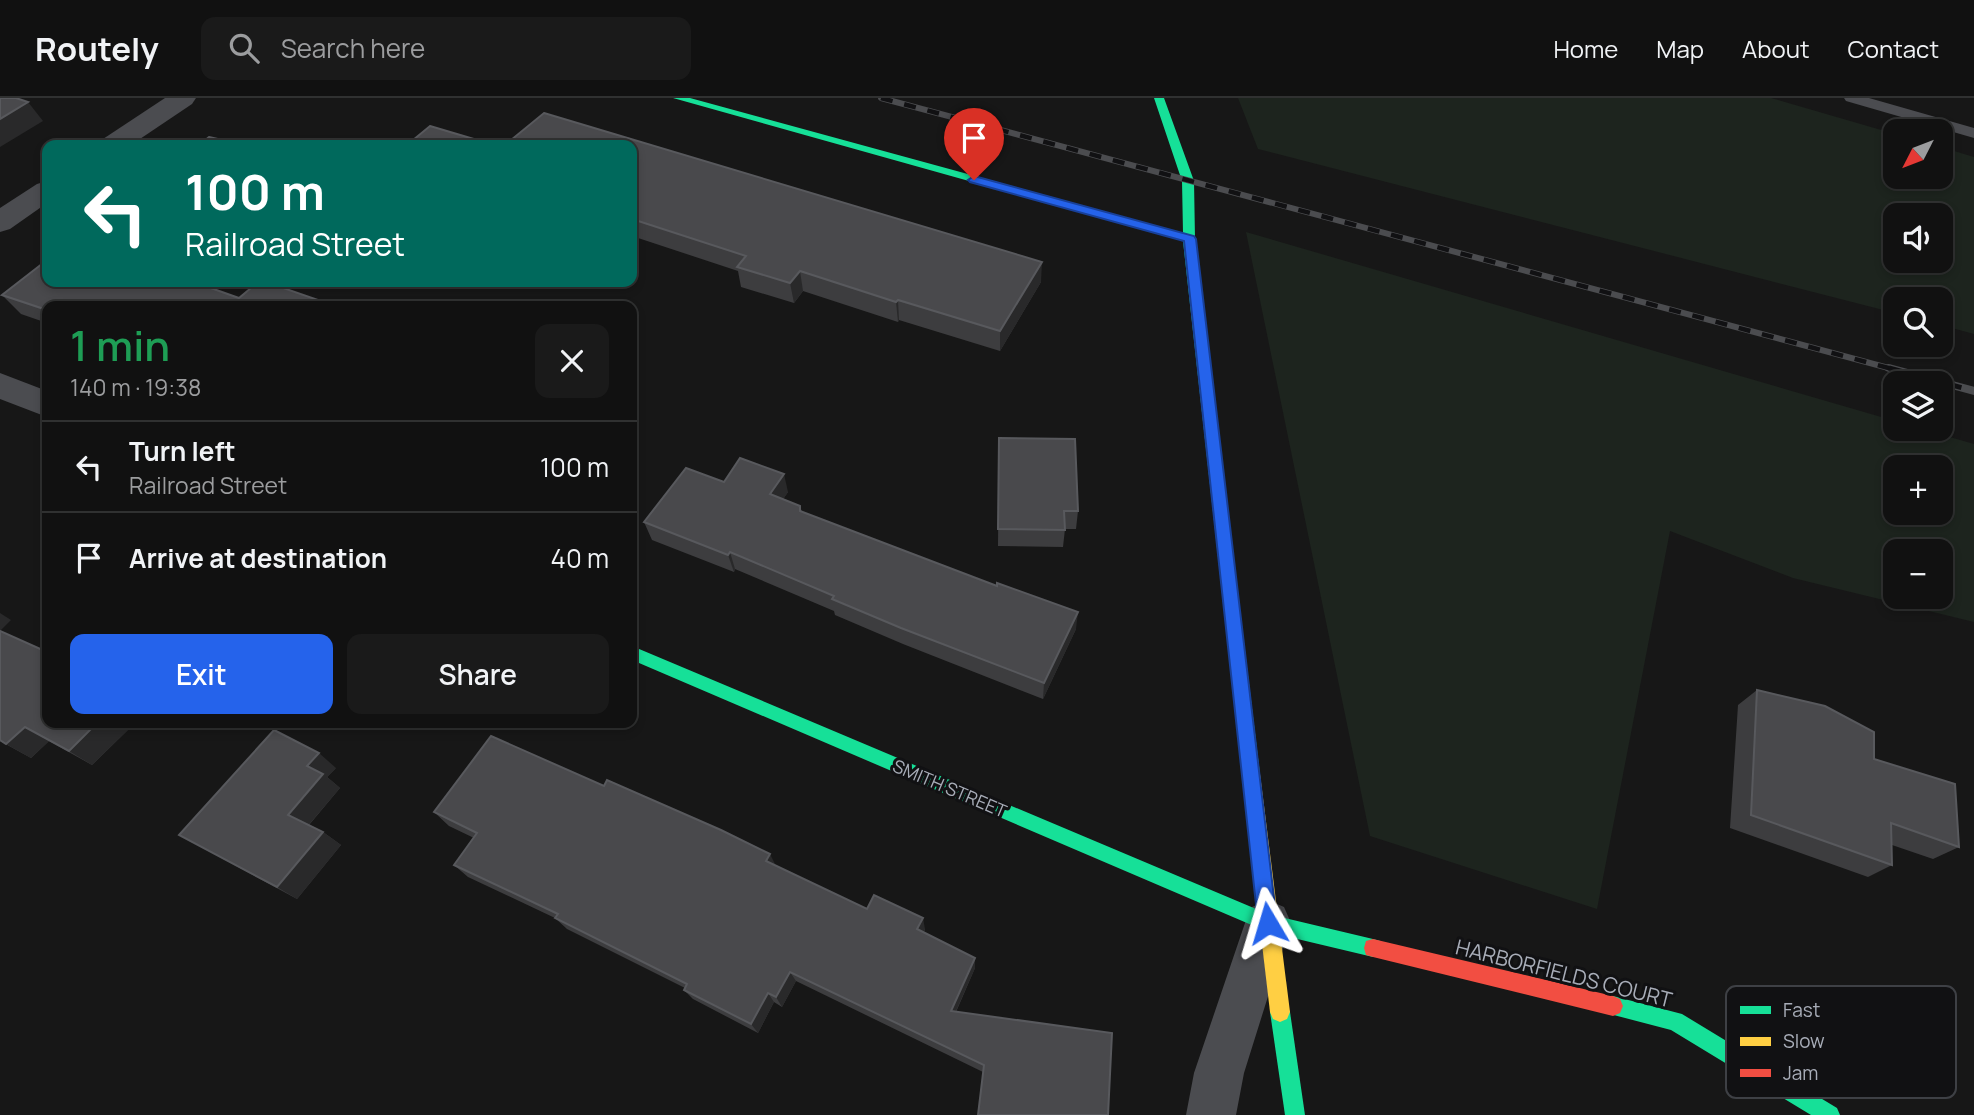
<!DOCTYPE html>
<meta charset="utf-8">
<style>
body{margin:0;font-family:Manrope,sans-serif;background:#1a1a1a;color:#f1f3f6;height:100vh;display:flex;flex-direction:column;font-size:26px;white-space:nowrap}
*{box-sizing:border-box;margin:0}
p{font-size:23px;color:#9c9d9f}
.icon{flex:none;width:38px;height:38px;fill:none;stroke:currentColor;stroke-width:2;stroke-linecap:round;stroke-linejoin:round}
.map{position:relative;flex:1;overflow:hidden}
.drawer{position:absolute;left:42px;top:203px;width:595px;height:427px;display:flex;flex-direction:column;background:#111;border-radius:14px;box-shadow:0 4px 10px #0003,0 0 0 2px #303131}
.drawer>*{flex:none}
.guide{position:absolute;left:42px;top:42px;width:595px;height:147px;border-radius:14px;box-shadow:0 4px 10px #0003,0 0 0 2px #303131;background:#00695c;color:#fff;overflow:hidden}
.needle{width:46px;rotate:228deg}
.fabs{position:absolute;left:1883px;top:21px;display:grid;gap:14px}
.fabs a{display:grid;place-items:center;width:70px;height:70px;border-radius:14px;background:#111;box-shadow:0 4px 10px #0003,0 0 0 2px #303131;font-size:35px}
.pin{position:absolute;display:grid;place-items:center;width:60px;height:60px;color:#fff;margin:-72px -30px;border-radius:50% 50% 50% 0;rotate:-45deg;box-shadow:0 0 7px #0007}
.pin .icon{rotate:45deg}
.me{position:absolute;width:77px;margin:-38px;rotate:353deg;stroke-linejoin:round;filter:drop-shadow(0 0 5px #0008)}
.turn{display:flex;align-items:center;gap:24px;height:147px;padding:0 28px;font-size:32px}
.turn .icon{width:91px;height:91px;stroke-width:2.5}
.turn b{display:block;font-size:49px;line-height:60px}
.round{display:grid;place-items:center;flex:none;width:74px;height:74px;border-radius:14px;background:#1a1a1a}
.headline{display:flex;align-items:center;justify-content:space-between;height:119px;padding:0 28px}
h1{font-size:42px;font-weight:600;line-height:52px;color:#1e9e55}
.primary-button{display:flex;gap:14px;margin-top:auto;padding:14px 28px}
.primary-button a{flex:1;height:80px;border-radius:14px;background:#2563eb;color:#fff;font-size:28px;font-weight:600;line-height:80px;text-align:center}
.primary-button a+a{background:#1a1a1a;color:#f1f3f6}
ul{padding:0;list-style:none}
li{display:flex;align-items:center;gap:21px;height:91px;padding:0 28px;border-top:2px solid #303131}
li div{flex:1}
li b{display:block;font-size:26px}
li em{font-style:normal}
header{display:flex;align-items:center;gap:42px;box-sizing:border-box;height:98px;padding:0 35px;background:#111;border-bottom:2px solid #303131}
header strong{font-size:33px}
nav{display:flex;gap:38px;margin-inline-start:auto;font-size:24px}
.search{width:490px;height:63px;background:#1a1a1a;display:flex;align-items:center;gap:18px;box-sizing:border-box;padding:0 24px;border-radius:14px;color:#9c9d9f;font-size:26px}
.map>svg:first-child{display:block}
.green{fill:#1d241e;fill-rule:evenodd}
.lines{fill:none;stroke-linecap:round;stroke-linejoin:round}
.lane{fill:#4b4c50;fill-rule:evenodd}
.street{fill:#4b4c50;fill-rule:evenodd}
.fast{fill:#16e098;fill-rule:evenodd}
.slow{fill:#ffcf43;fill-rule:evenodd}
.jam{fill:#f24e42;fill-rule:evenodd}
.rail-far1-casing{stroke:#4b4c4f;stroke-width:6}
.rail-casing{stroke:#4b4c4f;stroke-width:8}
.rail-far1{stroke:#111113;stroke-width:4.5;stroke-dasharray:12;stroke-linecap:butt}
.rail{stroke:#111113;stroke-width:5;stroke-dasharray:15;stroke-linecap:butt}
.wall{fill:#3d3d3f}
.shaded-wall{fill:#29292a}
.building{fill:#49494c;stroke:#58595d;stroke-width:2}
.route{fill:#2563eb;stroke:#184099;stroke-width:2}
.labels{text-anchor:middle;dominant-baseline:central;stroke-width:6;stroke-linejoin:round;paint-order:stroke}
.street-label{font-size:18px;fill:#a8adb8;stroke:#111113}
.near-street-label{font-size:21px;fill:#a8adb8;stroke:#111113}
.key{fill:#111113;stroke:#3e4045;stroke-width:2}
.key-label{font-size:19px;fill:#a8adb8}
</style>
<header>
<strong>Routely</strong>
<div class="search"><svg class="icon" aria-label="search" viewBox="0 0 24 24"><circle cx="10" cy="10" r="6"/><path d="M15 15l6 6"/></svg>Search here</div>
<nav><a>Home</a><a>Map</a><a>About</a><a>Contact</a></nav>
</header>
<div class="map">
<svg width="1974" height="1017" viewBox="0 0 1974 1017">
<rect width="100%" height="100%" fill="#171717"/>
<!-- green -->
<g class="green">
<path d="M1238 0H1771L1895 36V79H1941V49L1974 59V236L1941 227V201H1895V215L1258 51ZM1895 117H1941V163H1895Z"/>
<path d="M1246 134 1895 323V331H1922L1974 346V524L1793 480 1670 433 1597 811 1370 738ZM1895 369H1941V415H1895ZM1895 453H1941V499H1895Z"/>
</g>
<g class="lines">
<!-- lane -->
<polygon class="lane" points="1844,0 1869,0 1974,30 1974,40 1846,3"/>
<!-- street -->
<g class="street">
<polygon points="165,0 196,0 192,6 131,47 99,47 103,41"/>
<polygon points="47,83 47,105 10,131 0,134 0,110 37,86"/>
<polygon points="0,275 47,293 47,319 0,301"/>
<polygon points="1268,802 1284,809 1291,825 1244,975 1236,1017 1186,1017 1194,975 1245,825 1252,809"/>
</g>
<!-- fast -->
<g class="fast">
<polygon points="673,0 690,0 1183,135 1182,83 1154,0 1164,0 1194,83 1195,141 1260,676 1257,682 1251,684 1245,682 1242,676 1183,143"/>
<polygon points="632,548 1268,816 1373,841 1380,843 1382,850 1380,857 1373,859 1268,834 632,562"/>
<polygon points="1613,898 1682,916 1837,1010 1840,1017 1811,1017 1671,932 1606,915 1603,908 1606,901"/>
<polygon points="1280,904 1287,907 1290,914 1305,1017 1285,1017 1270,914 1273,907"/>
</g>
<!-- slow -->
<polygon class="slow" points="1251,668 1257,670 1260,676 1290,914 1287,921 1280,924 1273,921 1270,914 1242,676 1245,670"/>
<!-- jam -->
<polygon class="jam" points="1373,841 1613,898 1620,901 1623,908 1620,915 1613,918 1373,859 1366,857 1364,850 1366,843"/>
<!-- rail-far1 casing -->
<g class="rail-far1-casing">
<polyline id="rail-far1" points="881,0 1896,272"/>
</g>
<!-- rail casing -->
<g class="rail-casing">
<polyline id="rail" points="1889,270 1974,293"/>
</g>
<!-- rail-far1 -->
<use href="#rail-far1" class="rail-far1"/>
<!-- rail -->
<use href="#rail" class="rail"/>
</g>
<!-- wall -->
<g class="wall">
<polygon points="632,47 1041,184 1000,253 899,222 898,224 803,193 794,205 741,189 738,173 632,138"/>
<polygon points="2,197 239,200 324,204 47,208 47,225 21,216"/>
<polygon points="999,340 1078,413 1076,431 1065,431 1063,449 998,448"/>
<polygon points="724,384 788,394 783,401 800,408 802,414 1076,531 1043,601 903,546 835,517 834,513 735,471 734,474 652,442 644,424"/>
<polygon points="1757,592 1874,661 1959,749 1933,761 1892,747 1892,767 1868,779 1730,730 1738,607"/>
<polygon points="47,625 135,625 92,667 49,643 31,660 0,643"/>
<polygon points="336,670 327,679 340,690 309,727 323,734 341,747 297,801 179,737"/>
<polygon points="434,714 776,768 867,811 925,831 924,834 975,860 975,870 956,914 1112,935 983,974 796,883 782,909 774,904 758,935 693,901 684,892 685,890 567,831 555,820 468,779 454,767 474,740 449,728"/>
</g>
<!-- shaded-wall -->
<g class="shaded-wall">
<polygon points="28,4 43,23 0,49 0,21"/>
<polygon points="1042,164 1041,184 1000,253 1000,233"/>
<polygon points="800,173 803,193 794,205 790,185"/>
<polygon points="898,202 899,222 898,224 896,204"/>
<polygon points="784,376 788,394 775,414 770,396"/>
<polygon points="730,454 735,471 734,474 728,457"/>
<polygon points="1078,514 1076,531 1043,601 1044,585"/>
<polygon points="0,515 11,522 0,533"/>
<polygon points="97,625 135,625 92,667 69,653"/>
<polygon points="25,629 49,643 31,660 6,646"/>
<polygon points="319,655 336,670 327,679 340,690 306,730 288,717 307,668"/>
<polygon points="323,734 341,747 297,801 277,789"/>
<polygon points="770,756 776,768 766,763"/>
<polygon points="923,820 925,831 919,842 917,831"/>
<polygon points="975,860 975,870 952,922 951,913"/>
<polygon points="790,874 796,883 782,909 776,899"/>
<polygon points="768,895 774,904 758,935 751,926"/>
</g>
<!-- building -->
<g class="building">
<polygon points="0,0 16,0 28,4 0,21"/>
<polygon points="544,15 1042,164 1000,233 898,202 896,204 800,173 790,185 737,169 746,158 632,121 632,47 505,47"/>
<polygon points="430,28 494,47 407,47"/>
<polygon points="209,39 244,47 199,47"/>
<polygon points="47,162 47,184 194,184 239,200 258,184 266,184 324,204 319,208 47,208 47,212 2,197"/>
<polygon points="999,340 1075,341 1078,413 1064,413 1065,432 998,431"/>
<polygon points="740,360 784,376 770,396 800,408 800,413 997,488 997,485 1078,514 1044,585 901,530 832,501 834,498 730,454 728,457 644,424 686,370 724,384"/>
<polygon points="0,533 47,554 47,625 97,625 69,653 25,629 6,646 0,642"/>
<polygon points="1757,592 1825,608 1874,634 1874,661 1955,686 1959,749 1891,725 1892,767 1751,717"/>
<polygon points="274,632 319,655 307,668 323,676 288,717 323,734 277,789 179,737"/>
<polygon points="491,638 604,688 607,682 721,732 770,756 766,763 867,811 874,797 923,820 917,831 975,860 951,913 1112,935 1108,1017 978,1017 984,967 790,874 776,899 768,895 751,926 684,892 687,886 555,820 558,816 454,767 477,735 434,714"/>
</g>
<!-- route -->
<polygon class="route" points="974,78 1194,138 1196,141 1277,825 1274,832 1268,834 1261,832 1258,825 1184,143 970,84 968,82"/>
<g class="labels">
<!-- street labels -->
<g class="street-label">
<text transform="translate(950 690) rotate(23)">SMITH STREET</text>
</g>
<!-- near-street labels -->
<g class="near-street-label">
<text transform="translate(1564 875) rotate(14)">HARBORFIELDS COURT</text>
</g>
</g>
<!-- legend -->
<rect x="1726" y="888" width="230" height="112" rx="10" class="key"/>
<rect x="1740" y="908" width="31" height="8" fill="#16e098"/>
<rect x="1740" y="939" width="31" height="9" fill="#ffcf43"/>
<rect x="1740" y="971" width="31" height="8" fill="#f24e42"/>
<g class="key-label">
<text x="1783" y="919">Fast</text>
<text x="1783" y="950">Slow</text>
<text x="1783" y="982">Jam</text>
</g>
</svg>
<div class="fabs">
<a><svg class="needle" viewBox="-14 -14 28 28"><path d="M0-13l5 13h-10z" fill="#e53935"/><path d="M0 13l5-13h-10z" fill="#9c9d9f"/></svg></a>
<a><svg class="icon" aria-label="sound" viewBox="0 0 24 24"><path d="M4 9h4l5-4v14l-5-4H4zM17 9q2 3 0 6"/></svg></a>
<a><svg class="icon" aria-label="search" viewBox="0 0 24 24"><circle cx="10" cy="10" r="6"/><path d="M15 15l6 6"/></svg></a>
<a><svg class="icon" aria-label="layers" viewBox="0 0 24 24"><path d="M12 4l9 5-9 5-9-5zM3 14l9 5 9-5"/></svg></a>
<a>+</a>
<a>−</a>
</div>
<div class="pin" style="left:974px;top:82px;background:#d93025"><svg class="icon" aria-label="arrive" viewBox="0 0 24 24"><path d="M6 21V4h12l-3 4 3 4H6"/></svg></div>
<svg class="me" style="left:1268px;top:825px" viewBox="-20 -20 40 40"><path d="M0-17L14 15 0 8-14 15z" fill="#2563eb" stroke="#fff" stroke-width="4"/></svg>
<div class="guide">
<div class="turn"><svg class="icon" aria-label="left" viewBox="0 0 24 24"><path d="M17 20v-9H6M10 6l-5 5 5 5"/></svg><div><b>100 m</b>Railroad Street</div></div>
</div>
<section class="drawer">
<div class="headline"><div><h1>1 min</h1><p>140 m · 19:38</p></div><a class="round"><svg class="icon" aria-label="close" viewBox="0 0 24 24"><path d="M6 6l12 12M18 6L6 18"/></svg></a></div>
<ul>
<li><svg class="icon" aria-label="left" viewBox="0 0 24 24"><path d="M17 20v-9H6M10 6l-5 5 5 5"/></svg><div><b>Turn left</b><p>Railroad Street</p></div><em>100 m</em></li>
<li><svg class="icon" aria-label="arrive" viewBox="0 0 24 24"><path d="M6 21V4h12l-3 4 3 4H6"/></svg><div><b>Arrive at destination</b></div><em>40 m</em></li>
</ul>
<div class="primary-button"><a>Exit</a><a>Share</a></div>
</section>
</div>
